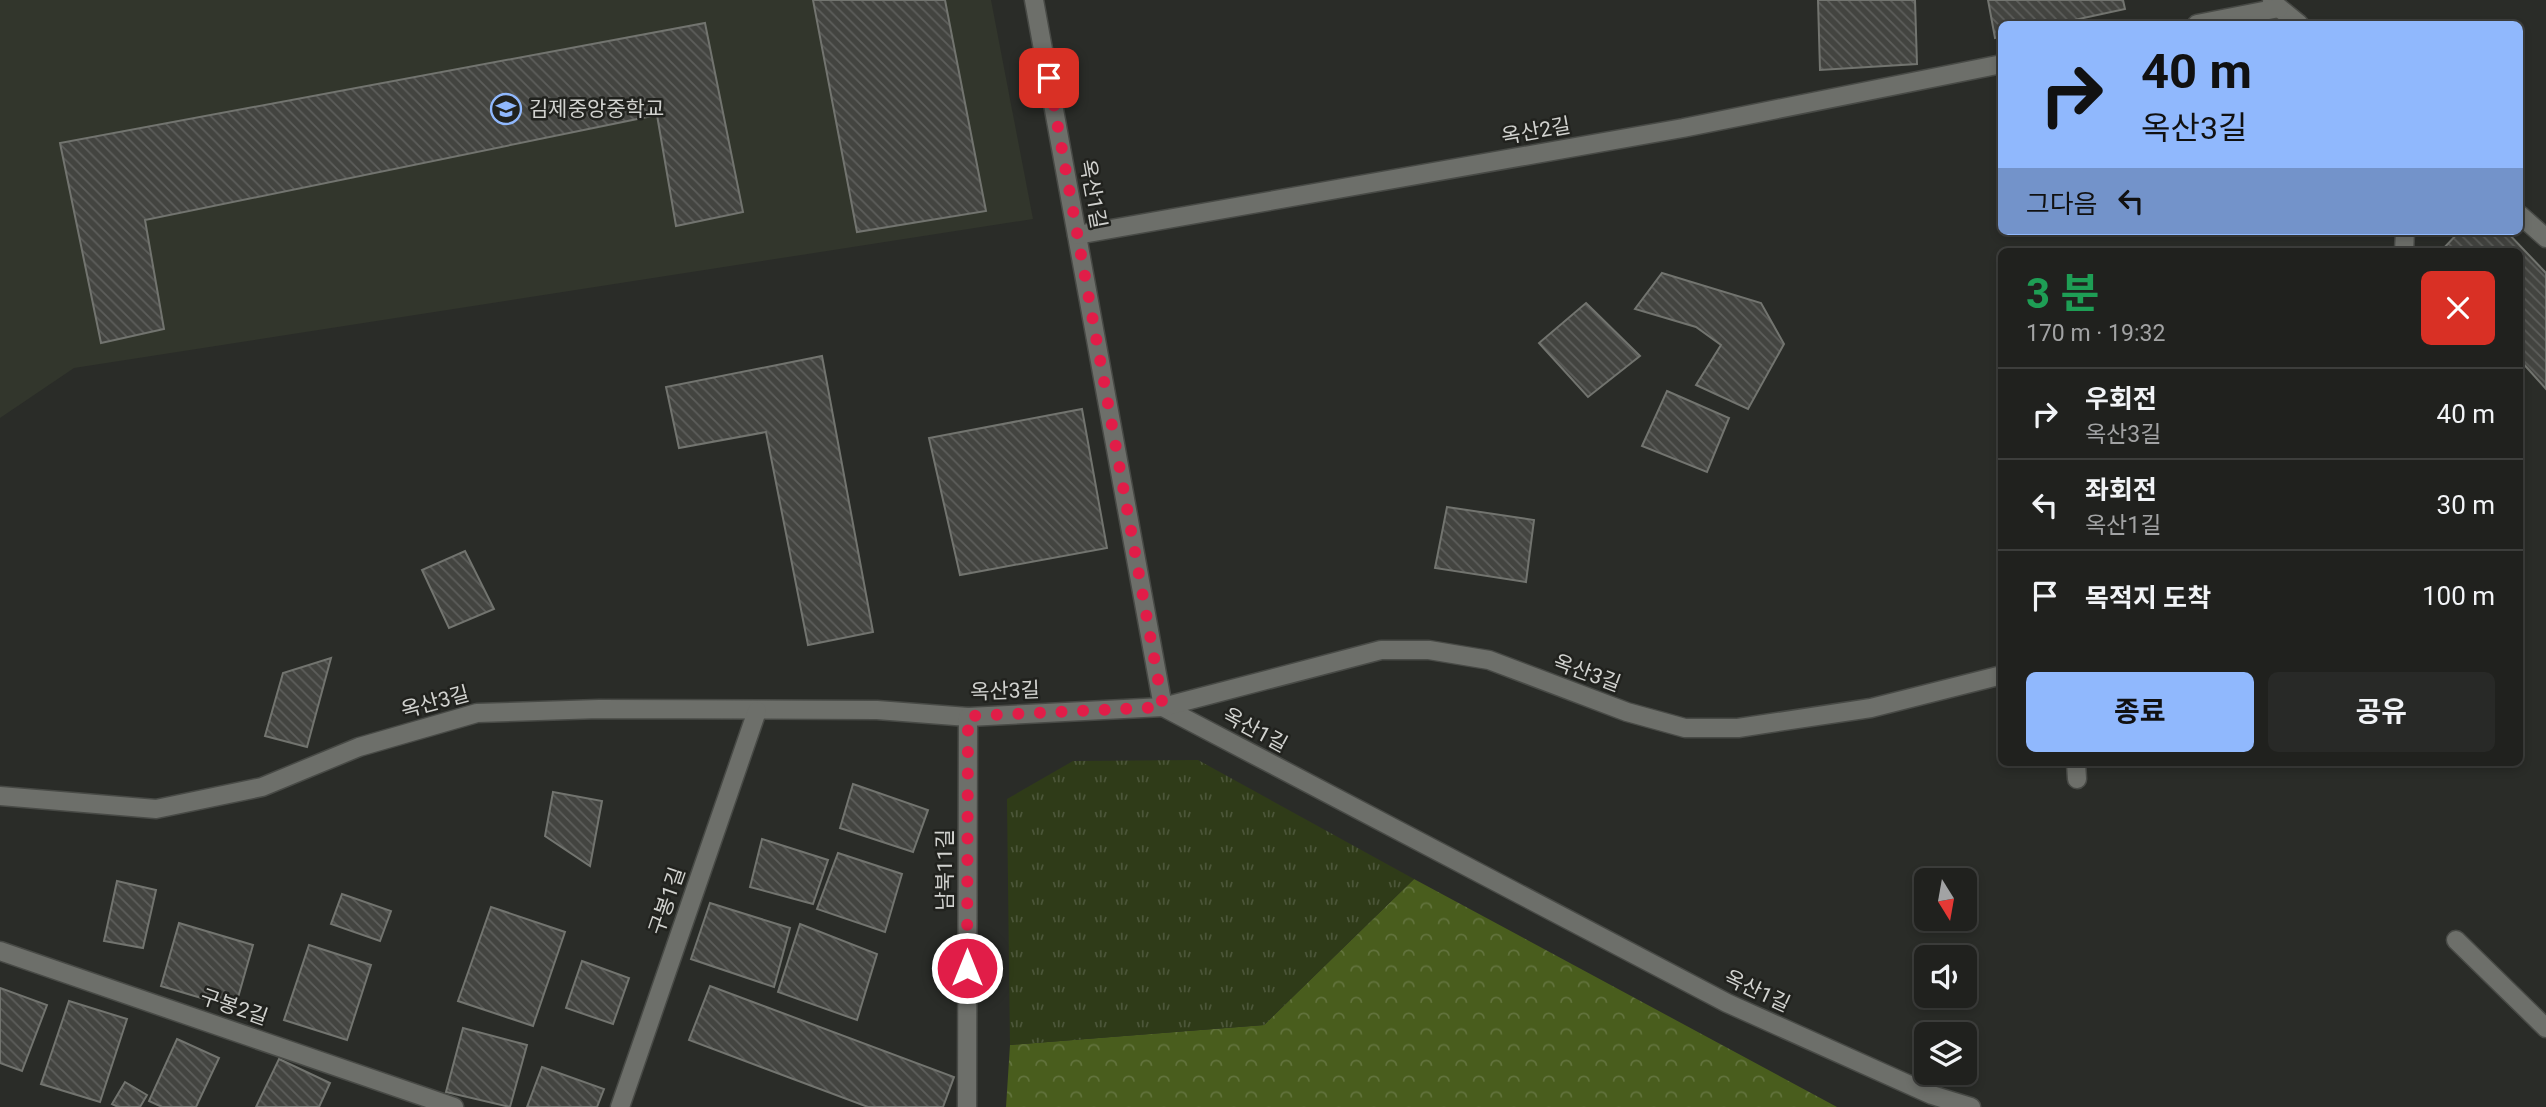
<!DOCTYPE html>
<html lang="ko">
<meta charset="utf-8">
<style>
body{margin:0;font-family:Roboto,"Noto Sans KR",sans-serif;background:#282927;color:#f1f3f6;height:100vh;display:flex;flex-direction:column;font-size:26px;white-space:nowrap}
*{box-sizing:border-box;margin:0}
p{font-size:23px;color:#a2a3a4}
.icon{flex:none;width:38px;height:38px;fill:none;stroke:currentColor;stroke-width:2;stroke-linecap:round;stroke-linejoin:round}
.map{position:relative;flex:1;overflow:hidden}
.side{position:absolute;left:1998px;top:248px;width:525px;height:518px;display:flex;flex-direction:column;background:#20211e;border-radius:10px;box-shadow:0 4px 10px #0003,0 0 0 2px #3d3e3c}
.side>*{flex:none}
.top-card{position:absolute;left:1998px;top:21px;width:525px;height:214px;border-radius:10px;box-shadow:0 4px 10px #0003,0 0 0 2px #3d3e3c;background:#90b8fd;color:#111;overflow:hidden}
.needle{width:46px;rotate:169deg}
.fabs{position:absolute;left:1914px;top:868px;display:grid;gap:14px}
.fabs a{display:grid;place-items:center;width:63px;height:63px;border-radius:10px;background:#20211e;box-shadow:0 4px 10px #0003,0 0 0 2px #3d3e3c;font-size:35px}
.pin{position:absolute;display:grid;place-items:center;width:60px;height:60px;color:#fff;margin:-30px;border-radius:14px;box-shadow:0 4px 10px #0006}
.me{position:absolute;width:77px;margin:-38px;rotate:0deg;stroke-linejoin:round;filter:drop-shadow(0 0 5px #0008)}
.turn{display:flex;align-items:center;gap:24px;height:147px;padding:0 28px;font-size:32px}
.turn .icon{width:91px;height:91px;stroke-width:2.5}
.turn b{display:block;font-size:49px;line-height:60px}
.then{display:flex;align-items:center;height:66px;padding:0 28px;background:#0003;gap:14px;font-size:26px}
.round{display:grid;place-items:center;flex:none;width:74px;height:74px;border-radius:10px;background:#282927}
.overview{display:flex;align-items:center;justify-content:space-between;height:119px;padding:0 28px}
h1{font-size:42px;font-weight:700;line-height:52px;color:#1e9e55}
.cta{display:flex;gap:14px;margin-top:auto;padding:14px 28px}
.cta a{flex:1;height:80px;border-radius:10px;background:#90b8fd;color:#111;font-size:28px;font-weight:700;line-height:80px;text-align:center}
.cta a+a{background:#282927;color:#f1f3f6}
ul{padding:0;list-style:none}
li{display:flex;align-items:center;gap:21px;height:91px;padding:0 28px;border-top:2px solid #3d3e3c}
li div{flex:1}
li b{display:block;font-size:26px}
li em{font-style:normal}
.map>svg:first-child{display:block}
.built{fill:#32362c}
.forest{fill:url(#forest-crowns)}
.park{fill:url(#park-tufts)}
.building{fill:url(#building-back-hatch);stroke:#72746f;stroke-width:2}
.lines{fill:none;stroke-linecap:round;stroke-linejoin:round}
.service-casing{stroke:#484a46;stroke-width:21}
.minor-casing{stroke:#484a46;stroke-width:21}
.service{stroke:#6d6f6a;stroke-width:18}
.minor{stroke:#6d6f6a;stroke-width:18}
.route{stroke:#e11d48;stroke-width:12;stroke-dasharray:0 21.6}
.labels{text-anchor:middle;dominant-baseline:central;stroke-width:5;stroke-linejoin:round;paint-order:stroke}
.poi-label{font-size:21px;fill:#d1d2cf;stroke:#21221e;text-anchor:start}
.street-label{font-size:21px;fill:#d1d2cf;stroke:#21221e}
</style>
<div class="map">
<svg width="2546" height="1107" viewBox="0 0 2546 1107">
<defs>
<pattern id="forest-crowns" width="20" height="18" patternUnits="userSpaceOnUse" patternTransform="scale(1.75)"><rect width="20" height="18" fill="#495d1d"/><path d="M2 6a3 3 0 1 1 6 0M12 15a3 3 0 1 1 6 0" fill="none" stroke="#62733d"/></pattern>
<pattern id="park-tufts" width="24" height="20" patternUnits="userSpaceOnUse" patternTransform="scale(1.75)"><rect width="24" height="20" fill="#2f3b18"/><path d="M3 7l-1-3M5 7V3M7 7l1-3M15 17l-1-3M17 17v-4M19 17l1-3" fill="none" stroke="#4c5639"/></pattern>
<pattern id="building-back-hatch" width="6" height="6" patternUnits="userSpaceOnUse" patternTransform="scale(1.75)"><rect width="6" height="6" fill="#434440"/><path d="M-1 5l2 2M0 0l6 6M5-1l2 2" fill="none" stroke="#5d5e5b"/></pattern>
</defs>
<rect width="100%" height="100%" fill="#2a2c28"/>
<!-- built -->
<polygon class="built" points="0,0 991,0 1033,219 74,368 0,418"/>
<!-- forest -->
<polygon class="forest" points="1414,879 1837,1107 1006,1107 1010,1045 1264,1025"/>
<!-- park -->
<polygon class="park" points="1198,760 1414,879 1264,1025 1010,1045 1007,799 1073,761"/>
<!-- building -->
<g class="building">
<polygon points="813,0 945,0 986,211 857,232"/>
<polygon points="1818,0 1915,0 1917,64 1820,70"/>
<polygon points="1988,0 2123,0 2125,9 2056,24 2002,24 2002,36 1995,38"/>
<polygon points="705,23 743,212 676,226 657,115 145,220 164,329 101,343 60,143"/>
<polygon points="2460,231 2506,231 2546,273 2546,389 2520,360 2520,252 2440,252"/>
<polygon points="1662,273 1761,303 1784,344 1748,409 1696,385 1721,345 1696,327 1635,309"/>
<polygon points="1586,303 1640,356 1588,397 1539,343"/>
<polygon points="822,356 873,632 808,645 766,432 679,448 666,387"/>
<polygon points="1667,391 1729,418 1707,472 1642,446"/>
<polygon points="1082,409 1107,548 960,575 929,438"/>
<polygon points="1447,507 1534,520 1526,582 1435,568"/>
<polygon points="465,551 494,609 449,628 422,570"/>
<polygon points="331,658 307,747 265,736 283,673"/>
<polygon points="853,784 928,810 913,852 840,828"/>
<polygon points="553,792 602,801 590,866 545,836"/>
<polygon points="762,839 828,860 813,904 750,887"/>
<polygon points="838,853 902,874 885,932 817,909"/>
<polygon points="117,881 156,890 143,948 104,941"/>
<polygon points="342,894 391,911 380,941 331,924"/>
<polygon points="710,903 790,928 774,987 691,959"/>
<polygon points="491,907 565,932 533,1026 458,1001"/>
<polygon points="179,923 253,945 235,1008 161,986"/>
<polygon points="800,924 877,954 857,1020 778,992"/>
<polygon points="309,945 371,965 347,1040 284,1020"/>
<polygon points="582,961 629,978 613,1024 566,1008"/>
<polygon points="710,986 954,1077 943,1107 868,1107 689,1040"/>
<polygon points="0,988 47,1005 22,1071 0,1063"/>
<polygon points="69,1001 127,1019 100,1102 41,1084"/>
<polygon points="463,1028 527,1045 510,1107 446,1092"/>
<polygon points="177,1039 219,1058 196,1107 162,1107 149,1101"/>
<polygon points="279,1059 330,1083 319,1107 256,1107"/>
<polygon points="542,1067 604,1089 597,1107 527,1107"/>
<polygon points="125,1082 147,1095 140,1107 118,1107 112,1104"/>
</g>
<g class="lines">
<!-- service casing -->
<g class="service-casing">
<g id="service">
<polyline points="2076,763 2077,779"/>
<polyline points="2456,940 2546,1028"/>
</g>
</g>
<!-- minor casing -->
<g class="minor-casing">
<g id="minor">
<polyline points="1034,0 1163,707 1727,1003 1932,1095 1971,1107"/>
<polyline points="2272,2 2299,24"/>
<polyline points="2197,24 2279,8"/>
<polyline points="2520,215 2546,238"/>
<polyline points="1077,235 1683,128 2002,64"/>
<polyline points="2404,252 2405,231"/>
<polyline points="0,796 156,809 262,787 359,747 477,713 599,709 877,710 968,717 1163,707 1381,650 1429,650 1489,660 1627,712 1685,728 1738,728 1871,708 2002,675"/>
<polyline points="0,951 454,1107"/>
<polyline points="620,1107 757,711"/>
<polyline points="967,1107 968,717"/>
</g>
</g>
<!-- service -->
<use href="#service" class="service"/>
<!-- minor -->
<use href="#minor" class="minor"/>
</g>
<g class="lines">
<!-- route -->
<polyline class="route" points="967,968 968,716 1163,707 1049,78"/>
</g>
<!-- icons -->
<defs>
<g id="school-ring" transform="scale(1.575)"><circle r="9.5" fill="#21221e" stroke="#90b8fd" stroke-width="1.5"/><path d="M0-5L7-2L0 1L-7-2ZM-4 1L0 2.5L4 1V4Q0 6-4 4Z" fill="#90b8fd"/></g>
</defs>
<g fill-rule="evenodd">
<use href="#school-ring" x="506" y="109"/>
</g>
<g class="labels">
<!-- poi labels -->
<g class="poi-label">
<text x="529" y="109">김제중앙중학교</text>
</g>
<!-- street labels -->
<g class="street-label">
<text transform="translate(1536 131) rotate(-10)">옥산2길</text>
<text transform="translate(1093 194) rotate(80)">옥산1길</text>
<text transform="translate(1587 673) rotate(20)">옥산3길</text>
<text transform="translate(1005 691) rotate(-2)">옥산3길</text>
<text transform="translate(435 702) rotate(-15)">옥산3길</text>
<text transform="translate(1255 730) rotate(28)">옥산1길</text>
<text transform="translate(945 870) rotate(-90)">남북11길</text>
<text transform="translate(667 901) rotate(-71)">구봉1길</text>
<text transform="translate(1757 991) rotate(25)">옥산1길</text>
<text transform="translate(234 1007) rotate(19)">구봉2길</text>
</g>
</g>
</svg>
<div class="fabs">
<a><svg class="needle" viewBox="-14 -14 28 28"><path d="M0-13l5 13h-10z" fill="#e53935"/><path d="M0 13l5-13h-10z" fill="#a2a3a4"/></svg></a>
<a><svg class="icon" aria-label="sound" viewBox="0 0 24 24"><path d="M4 9h4l5-4v14l-5-4H4zM17 9q2 3 0 6"/></svg></a>
<a><svg class="icon" aria-label="layers" viewBox="0 0 24 24"><path d="M12 4l9 5-9 5-9-5zM3 14l9 5 9-5"/></svg></a>
</div>
<div class="pin" style="left:1049px;top:78px;background:#d93025"><svg class="icon" aria-label="arrive" viewBox="0 0 24 24"><path d="M6 21V4h12l-3 4 3 4H6"/></svg></div>
<svg class="me" style="left:967px;top:968px" viewBox="-20 -20 40 40"><circle r="17" fill="#e11d48" stroke="#fff" stroke-width="3"/><path d="M0-11L8 9 0 5-8 9z" fill="#fff"/></svg>
<div class="top-card">
<div class="turn"><svg class="icon" aria-label="right" viewBox="0 0 24 24"><path d="M7 20v-9h11M14 6l5 5-5 5"/></svg><div><b>40 m</b>옥산3길</div></div>
<div class="then">그다음<svg class="icon" aria-label="left" viewBox="0 0 24 24"><path d="M17 20v-9H6M10 6l-5 5 5 5"/></svg></div>
</div>
<section class="side">
<div class="overview"><div><h1>3 분</h1><p>170 m · 19:32</p></div><a class="round" style="background:#d93025;color:#fff"><svg class="icon" aria-label="close" viewBox="0 0 24 24"><path d="M6 6l12 12M18 6L6 18"/></svg></a></div>
<ul>
<li><svg class="icon" aria-label="right" viewBox="0 0 24 24"><path d="M7 20v-9h11M14 6l5 5-5 5"/></svg><div><b>우회전</b><p>옥산3길</p></div><em>40 m</em></li>
<li><svg class="icon" aria-label="left" viewBox="0 0 24 24"><path d="M17 20v-9H6M10 6l-5 5 5 5"/></svg><div><b>좌회전</b><p>옥산1길</p></div><em>30 m</em></li>
<li><svg class="icon" aria-label="arrive" viewBox="0 0 24 24"><path d="M6 21V4h12l-3 4 3 4H6"/></svg><div><b>목적지 도착</b></div><em>100 m</em></li>
</ul>
<div class="cta"><a>종료</a><a>공유</a></div>
</section>
</div>
